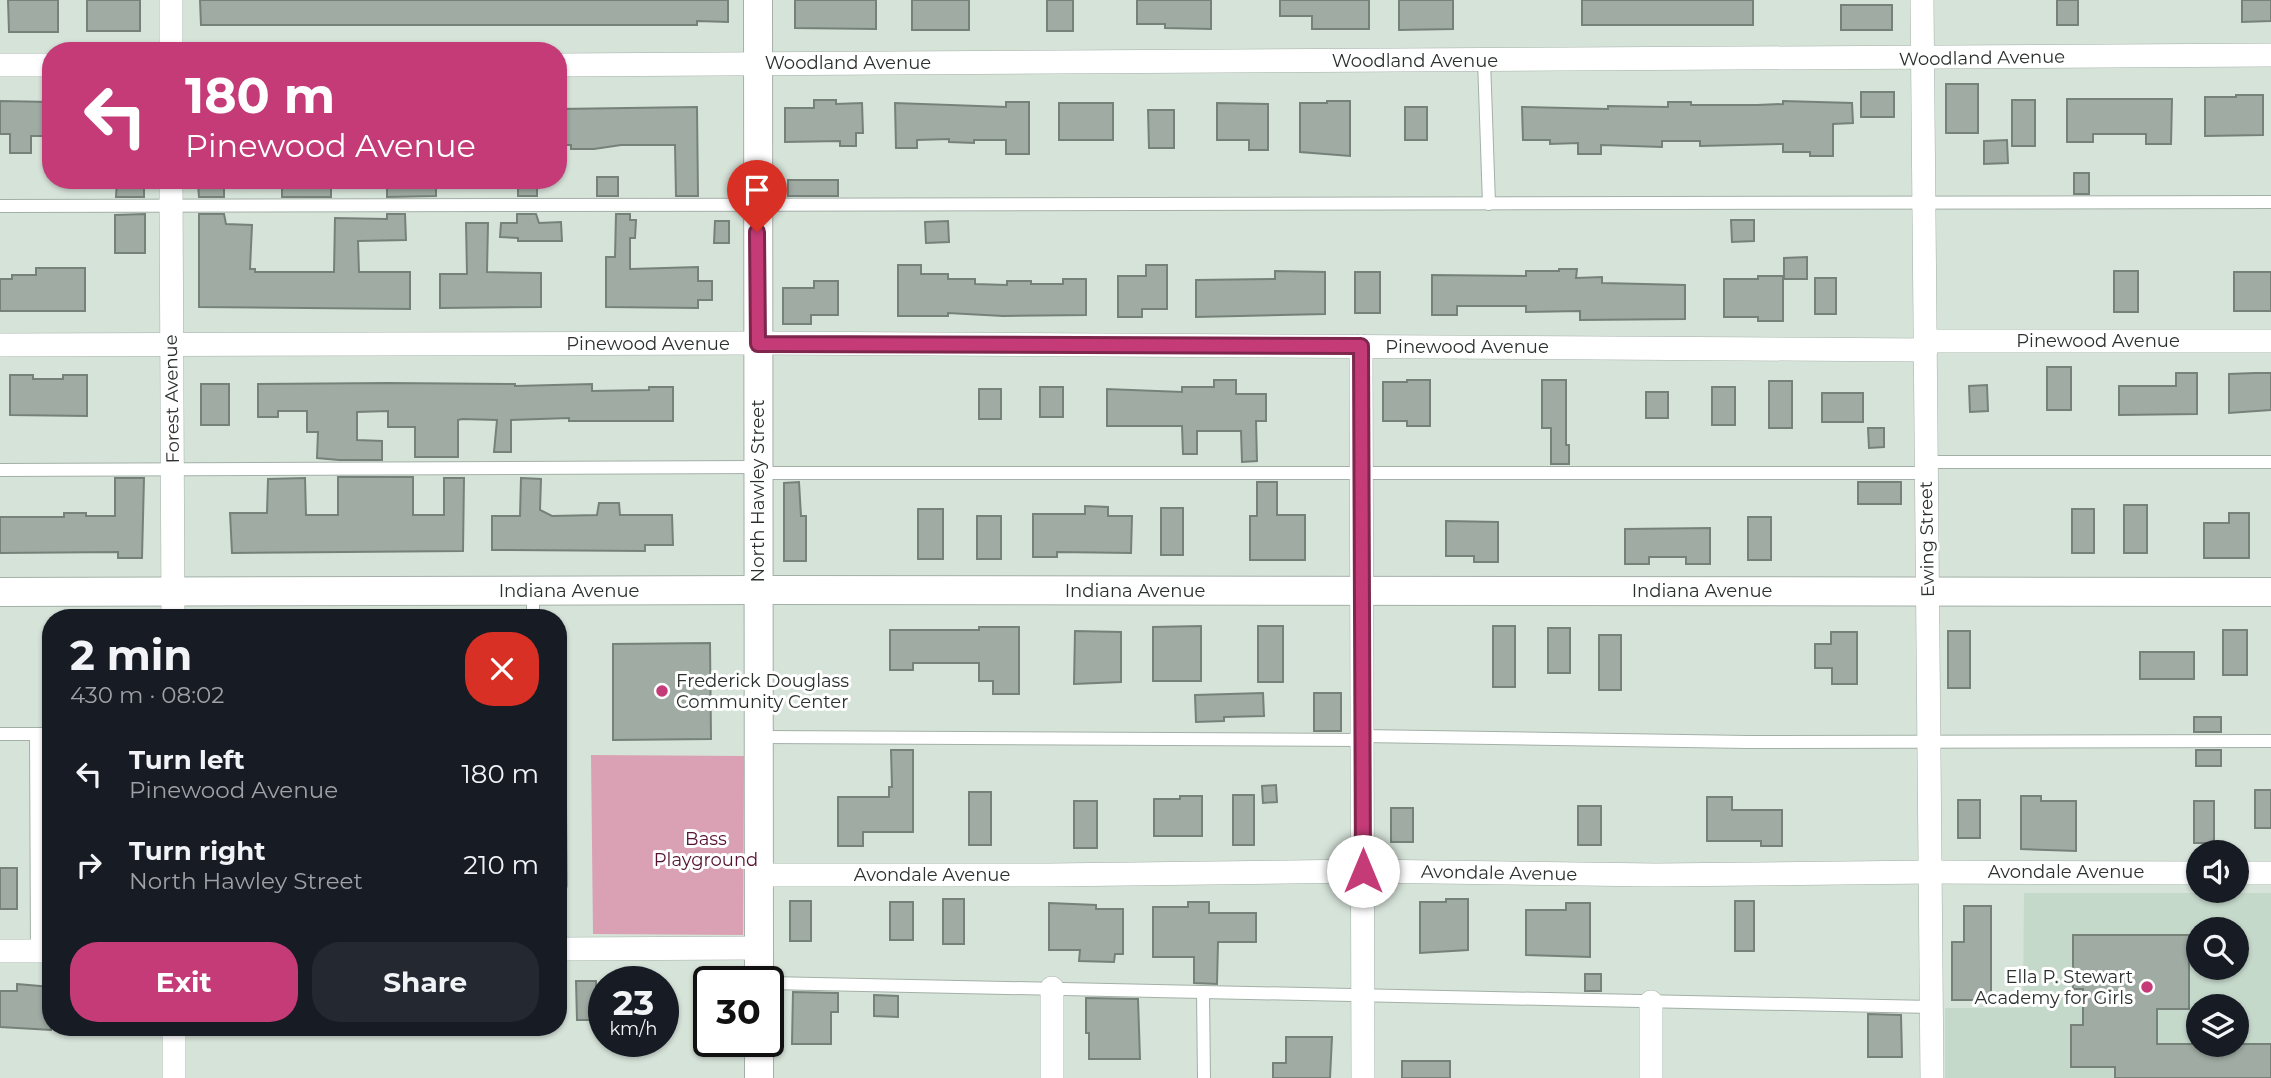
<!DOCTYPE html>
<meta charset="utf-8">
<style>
body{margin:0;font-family:Montserrat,sans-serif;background:#242831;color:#f1f3f6;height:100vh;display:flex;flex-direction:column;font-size:26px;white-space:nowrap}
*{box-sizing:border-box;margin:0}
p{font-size:23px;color:#9ea1a6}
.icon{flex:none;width:38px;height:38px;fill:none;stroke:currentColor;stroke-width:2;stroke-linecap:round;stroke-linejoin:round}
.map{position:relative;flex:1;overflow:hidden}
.details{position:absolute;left:42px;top:609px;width:525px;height:427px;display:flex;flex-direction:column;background:#171b24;border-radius:28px;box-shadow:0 2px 5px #0004}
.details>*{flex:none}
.guide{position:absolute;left:42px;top:42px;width:525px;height:147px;border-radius:28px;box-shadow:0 2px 5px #0004;background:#c43b77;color:#fff;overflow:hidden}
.buttons{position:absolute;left:2186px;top:840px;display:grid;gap:14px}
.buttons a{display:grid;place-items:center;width:63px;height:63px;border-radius:50%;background:#171b24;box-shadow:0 2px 5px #0004;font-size:35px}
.speed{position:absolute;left:588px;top:966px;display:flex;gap:14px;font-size:35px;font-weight:700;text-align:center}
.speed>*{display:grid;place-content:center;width:91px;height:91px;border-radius:50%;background:#171b24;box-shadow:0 2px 5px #0004;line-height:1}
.speed small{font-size:18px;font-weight:400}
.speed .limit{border:4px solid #111;border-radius:10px;background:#fff;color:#111}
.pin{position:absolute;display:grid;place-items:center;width:60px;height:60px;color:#fff;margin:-72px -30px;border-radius:50% 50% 50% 0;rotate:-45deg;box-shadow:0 0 7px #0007}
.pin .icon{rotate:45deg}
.me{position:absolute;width:77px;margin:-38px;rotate:0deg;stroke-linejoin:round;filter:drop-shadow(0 0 5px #0008)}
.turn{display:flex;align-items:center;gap:24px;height:147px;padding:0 28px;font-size:32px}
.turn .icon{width:91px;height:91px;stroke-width:2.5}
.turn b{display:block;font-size:49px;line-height:60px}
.round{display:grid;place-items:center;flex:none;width:74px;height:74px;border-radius:28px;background:#242831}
.headline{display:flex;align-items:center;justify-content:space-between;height:119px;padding:0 28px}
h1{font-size:42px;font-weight:700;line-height:52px}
.primary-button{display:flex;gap:14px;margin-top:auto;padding:14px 28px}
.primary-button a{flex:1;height:80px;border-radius:28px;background:#c43b77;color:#fff;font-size:28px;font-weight:700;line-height:80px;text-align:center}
.primary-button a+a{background:#242831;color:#f1f3f6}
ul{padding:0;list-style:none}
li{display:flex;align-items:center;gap:21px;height:91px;padding:0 28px}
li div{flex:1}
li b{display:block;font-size:26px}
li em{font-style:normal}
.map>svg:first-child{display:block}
.built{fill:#c5d9cb;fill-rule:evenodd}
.green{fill:#daa1b4}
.building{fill:#9faba3;stroke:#768279;stroke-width:2}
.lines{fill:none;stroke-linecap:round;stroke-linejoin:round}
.service-casing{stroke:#a3b0a7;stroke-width:14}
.minor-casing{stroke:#a3b0a7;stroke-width:24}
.tertiary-casing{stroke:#a3b0a7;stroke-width:30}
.service{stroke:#fff;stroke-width:12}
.minor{stroke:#fff;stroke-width:23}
.tertiary{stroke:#fff;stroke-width:28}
.route-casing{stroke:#7f264d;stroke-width:18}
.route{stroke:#c43b77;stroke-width:12}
.poi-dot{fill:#c43b77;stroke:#fff;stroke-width:2.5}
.labels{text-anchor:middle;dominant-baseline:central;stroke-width:6;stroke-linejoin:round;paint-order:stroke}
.street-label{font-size:18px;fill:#2b302d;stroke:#fff}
.poi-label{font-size:18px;fill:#2b302d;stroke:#fff;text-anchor:start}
.park-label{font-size:18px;fill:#551130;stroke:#fff}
</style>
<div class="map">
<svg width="2271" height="1078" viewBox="0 0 2271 1078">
<rect width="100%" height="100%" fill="#d6e3d9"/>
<!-- built -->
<path class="built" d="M2024 893H2271V1078H1945V1008H2023ZM2198 929H2236V968H2198ZM2198 1006H2236V1045H2198Z"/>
<!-- green -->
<polygon class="green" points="591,755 744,756 743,935 593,934"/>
<!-- building -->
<g class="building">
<polygon points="8,0 58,0 58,32 9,32"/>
<rect x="87" y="0" width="53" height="31"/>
<polygon points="200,0 728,0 728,22 697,21 697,25 201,25"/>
<polygon points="795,0 876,0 876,29 795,28"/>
<rect x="912" y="0" width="57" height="30"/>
<rect x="1047" y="0" width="26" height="31"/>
<polygon points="1137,0 1211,0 1211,29 1165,28 1165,24 1137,24"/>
<polygon points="1280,0 1369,0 1369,29 1312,29 1312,16 1280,16"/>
<polygon points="1399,0 1453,0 1453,29 1399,30"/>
<rect x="1582" y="0" width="171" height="25"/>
<rect x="2057" y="0" width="21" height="25"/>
<polygon points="2242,0 2271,0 2271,21 2242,22"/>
<rect x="1841" y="5" width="51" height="25"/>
<rect x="1946" y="84" width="32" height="49"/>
<rect x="1861" y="92" width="33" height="25"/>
<polygon points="2236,95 2263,95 2263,135 2205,136 2205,97 2236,97"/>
<polygon points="2067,99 2172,99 2171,144 2146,144 2146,134 2093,134 2093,142 2067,142"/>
<polygon points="814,100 836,100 836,104 862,103 863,133 856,133 856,146 840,146 840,141 785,142 785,108 814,108"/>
<rect x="2012" y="100" width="23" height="46"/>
<polygon points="0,101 51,102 51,136 31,136 31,153 10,153 10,134 0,134"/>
<polygon points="1327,101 1350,101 1350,156 1300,152 1300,103 1327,103"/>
<polygon points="1783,101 1852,103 1853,123 1833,124 1833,156 1810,156 1810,152 1783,152 1783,144 1700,146 1700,141 1662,141 1662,147 1601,145 1601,154 1578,154 1578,143 1550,144 1550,140 1523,140 1522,107 1608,109 1608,106 1668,107 1668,102 1691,102 1691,105 1757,105 1783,104"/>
<polygon points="1006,102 1029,102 1029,154 1006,154 1006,140 974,140 974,143 949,142 949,139 917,140 917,148 896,148 895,103 1006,107"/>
<rect x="1059" y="103" width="54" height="37"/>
<polygon points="1217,103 1268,104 1268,150 1249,150 1249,140 1217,140"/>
<polygon points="697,107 698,196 676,196 675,145 621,145 594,149 571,149 571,145 558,145 558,109"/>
<rect x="1405" y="107" width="22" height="33"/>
<polygon points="1148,110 1174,110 1174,148 1149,148"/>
<polygon points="2007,140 2008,163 1984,164 1984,141"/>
<rect x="2074" y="173" width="15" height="21"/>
<rect x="597" y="177" width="21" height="19"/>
<polygon points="117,180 144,180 144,197 116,197"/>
<rect x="282" y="180" width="49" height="17"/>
<polygon points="387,180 436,180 436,196 387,197"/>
<rect x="518" y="180" width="19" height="16"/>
<rect x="788" y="180" width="50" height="16"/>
<polygon points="224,183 224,197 199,197 198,184"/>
<polygon points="145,214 145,253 115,253 115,215"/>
<polygon points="199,214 224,214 226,224 252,225 250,269 255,269 255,272 334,272 335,218 387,219 387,214 405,214 406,240 358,241 359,272 410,272 410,309 199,307"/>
<polygon points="517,214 536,214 539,223 561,222 562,241 518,241 518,238 500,237 501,223 517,223"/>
<polygon points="616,214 630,214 630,220 636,220 635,238 630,238 630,269 698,267 698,281 712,281 712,300 698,300 698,308 606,307 606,257 615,257"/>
<polygon points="1731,220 1754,220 1754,241 1732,242"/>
<polygon points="715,221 729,221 729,243 714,243"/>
<polygon points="948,221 949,242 926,243 925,222"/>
<polygon points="466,223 488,223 487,272 541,273 541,307 440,308 440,274 467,274"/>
<polygon points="1807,257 1807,279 1784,279 1784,258"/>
<polygon points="898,265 921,265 921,274 948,274 948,279 975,279 975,284 1007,285 1007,281 1031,281 1031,284 1063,284 1063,279 1086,279 1086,315 1003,316 948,313 948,316 898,316"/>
<polygon points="1146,265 1167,265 1167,309 1142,309 1142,317 1118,317 1118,276 1146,276"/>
<polygon points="36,268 85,268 85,311 0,311 0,279 12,279 12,275 36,275"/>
<polygon points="1559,269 1577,269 1576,278 1602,277 1602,283 1685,285 1685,319 1580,320 1580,311 1526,312 1526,306 1457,306 1457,315 1432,315 1432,275 1526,276 1526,271 1559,271"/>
<polygon points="1275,271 1325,272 1325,314 1196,317 1196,280 1275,279"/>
<rect x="2114" y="271" width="24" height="41"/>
<rect x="1355" y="272" width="25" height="41"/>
<rect x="2234" y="272" width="37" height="39"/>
<polygon points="1758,276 1783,276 1783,321 1758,321 1758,317 1724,317 1724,279 1758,279"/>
<rect x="1815" y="278" width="21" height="36"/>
<polygon points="814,281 838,281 838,315 811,315 811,324 783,324 783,288 814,288"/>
<rect x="2047" y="367" width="24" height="43"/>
<polygon points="2176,373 2197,373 2197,414 2119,415 2119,386 2176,386"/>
<polygon points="2255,373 2271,373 2271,410 2229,413 2229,374"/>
<polygon points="10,375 33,375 33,379 63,379 63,375 87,375 87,416 10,415"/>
<polygon points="1214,380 1236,380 1236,394 1266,394 1266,421 1256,421 1257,461 1242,462 1241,431 1197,431 1197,454 1183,454 1182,426 1107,426 1107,389 1182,392 1182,387 1214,387"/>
<polygon points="1407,380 1430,380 1430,426 1407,426 1407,421 1383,421 1383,382 1407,382"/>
<polygon points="1542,380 1566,380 1566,445 1569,445 1569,464 1551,464 1551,428 1542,428"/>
<rect x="1769" y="381" width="23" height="47"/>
<polygon points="388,383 515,384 515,386 592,384 592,391 649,390 649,387 673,387 673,421 569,421 569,418 511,420 511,452 494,452 497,420 462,419 458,420 458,457 415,457 415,427 388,427 388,411 357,412 357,440 382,441 382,460 339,460 317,458 318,432 307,432 307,411 278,411 278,417 258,417 258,384"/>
<rect x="201" y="384" width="28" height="41"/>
<polygon points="1987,385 1988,411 1970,412 1969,386"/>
<rect x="1040" y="387" width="23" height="30"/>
<rect x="1712" y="387" width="23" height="38"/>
<rect x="979" y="389" width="22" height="30"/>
<rect x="1646" y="392" width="22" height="26"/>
<rect x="1822" y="393" width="41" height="29"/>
<polygon points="1868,428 1884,428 1884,447 1869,448"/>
<polygon points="338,477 413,477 413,515 444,515 444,478 464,478 463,551 232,553 230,513 267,513 268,479 305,478 306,515 338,515"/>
<polygon points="115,478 144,478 142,558 118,558 118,552 0,553 0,517 64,517 64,513 86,513 86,516 115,516"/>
<polygon points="521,478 541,479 540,510 552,516 597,515 599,503 619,503 620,515 672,515 673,545 645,545 645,551 492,550 492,516 520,516"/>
<polygon points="799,482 801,516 806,516 806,561 784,561 784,483"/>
<polygon points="1257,482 1277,482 1277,515 1305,515 1305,560 1250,560 1250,516 1257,516"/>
<rect x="1858" y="482" width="43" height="22"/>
<rect x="2124" y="505" width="23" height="48"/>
<polygon points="1085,506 1108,507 1108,516 1132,516 1131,553 1057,552 1057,557 1033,557 1033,514 1085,514"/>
<rect x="1161" y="508" width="22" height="47"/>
<rect x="918" y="509" width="25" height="50"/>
<rect x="2072" y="509" width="22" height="44"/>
<polygon points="2229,513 2249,513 2249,558 2204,558 2204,523 2229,523"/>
<rect x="977" y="516" width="24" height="43"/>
<rect x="1748" y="517" width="23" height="43"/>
<polygon points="1446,521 1498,522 1498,562 1474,562 1474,556 1446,556"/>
<polygon points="1710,528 1710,564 1686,564 1686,557 1649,557 1649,564 1625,564 1625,529"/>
<polygon points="1201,626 1201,681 1153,681 1153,627"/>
<rect x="1258" y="626" width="25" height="56"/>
<rect x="1493" y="626" width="22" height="61"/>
<polygon points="979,627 1019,627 1019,694 993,694 993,681 979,681 979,663 913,663 913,670 890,670 890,630 979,630"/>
<rect x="1548" y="628" width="22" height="45"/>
<rect x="2223" y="630" width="24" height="45"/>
<polygon points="1075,631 1121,632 1121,682 1074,684"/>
<rect x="1948" y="631" width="22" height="57"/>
<polygon points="1831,632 1857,632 1857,684 1832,684 1832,668 1815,668 1815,644 1831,644"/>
<rect x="1599" y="635" width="22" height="55"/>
<polygon points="710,643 711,739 613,740 613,644"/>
<rect x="2140" y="652" width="54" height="27"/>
<polygon points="1263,693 1264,716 1224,717 1224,721 1196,722 1195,695"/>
<rect x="1314" y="693" width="27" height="38"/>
<rect x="2194" y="717" width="27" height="15"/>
<polygon points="891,750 913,750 913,832 863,832 863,846 838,846 838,797 889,797 889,787 892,787"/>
<rect x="2196" y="750" width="25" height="16"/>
<polygon points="1276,785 1277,802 1263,803 1262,786"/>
<rect x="2255" y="790" width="16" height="38"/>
<rect x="969" y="792" width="22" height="53"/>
<rect x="1233" y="795" width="21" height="50"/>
<polygon points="1180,796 1202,796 1202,836 1154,836 1154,799 1180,799"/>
<polygon points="2021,796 2041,796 2041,801 2076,801 2076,851 2021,849"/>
<polygon points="1707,797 1732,797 1732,810 1782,810 1782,846 1761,846 1761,841 1707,841"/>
<rect x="1958" y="800" width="22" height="38"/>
<rect x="1074" y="801" width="23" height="47"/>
<rect x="2194" y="801" width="20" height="42"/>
<rect x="1578" y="806" width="23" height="39"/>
<rect x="1391" y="808" width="22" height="34"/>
<rect x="0" y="868" width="17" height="41"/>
<rect x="943" y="899" width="21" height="45"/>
<polygon points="1446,899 1468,899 1468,950 1420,953 1420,902 1446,902"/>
<rect x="790" y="901" width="21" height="40"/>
<rect x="1735" y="901" width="19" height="50"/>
<rect x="890" y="902" width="23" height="38"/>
<polygon points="1188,902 1209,902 1209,913 1256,913 1256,942 1218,942 1217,984 1194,983 1194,957 1153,957 1153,907 1188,907"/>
<polygon points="1049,903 1096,905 1096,909 1123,909 1123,954 1115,954 1114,962 1079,961 1080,950 1049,950"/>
<polygon points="1566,903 1590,903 1590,957 1526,955 1526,910 1566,910"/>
<polygon points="1964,906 1991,906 1991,1000 1952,1000 1952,942 1964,942"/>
<polygon points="2073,935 2189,935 2189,1009 2157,1009 2157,1044 2271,1044 2271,1078 2115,1078 2115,1067 2071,1067 2071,1025 2083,1025 2083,989 2073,989"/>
<rect x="1585" y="974" width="16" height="17"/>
<polygon points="576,981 596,981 596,1020 577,1020"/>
<polygon points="17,984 51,987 51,1030 0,1027 0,991 17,991"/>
<polygon points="793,992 838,993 838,1012 831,1012 831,1044 792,1044"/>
<polygon points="874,995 898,996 898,1017 874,1016"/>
<polygon points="1086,998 1138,999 1140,1059 1089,1059 1089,1033 1086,1033"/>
<polygon points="1868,1014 1901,1015 1902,1057 1868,1057"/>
<polygon points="1286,1037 1332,1037 1330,1078 1273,1078 1273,1063 1286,1063"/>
<rect x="1402" y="1061" width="48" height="17"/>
</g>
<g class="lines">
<!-- service casing -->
<g class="service-casing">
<g id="service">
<polyline points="1484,60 1489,204"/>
<polyline points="0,206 2271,202"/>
<polyline points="1926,462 2271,462"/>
<polyline points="0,470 758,467"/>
<polyline points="758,473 1927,473"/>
<polyline points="533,591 533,618"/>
<polyline points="558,654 561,885 558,887"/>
<polyline points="0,734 51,734"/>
<polyline points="36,734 37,951"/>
<polyline points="1362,736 1748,742 2271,741"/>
<polyline points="759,737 1362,740"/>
<polyline points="768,983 1931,1007"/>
<polyline points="1203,992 1204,1078"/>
</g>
</g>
<!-- minor casing -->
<g class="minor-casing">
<g id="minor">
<polyline points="1922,0 1932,1078"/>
<polyline points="171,51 171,0"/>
<polyline points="0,65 51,65"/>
<polyline points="558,65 2271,55"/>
<polyline points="171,180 173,618"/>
<polyline points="1926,341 2271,341"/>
<polyline points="0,345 758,343 1926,350"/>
<polyline points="1361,346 1363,1078"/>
<polyline points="2236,873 2271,873"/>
<polyline points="759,875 1050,875 1363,871 1656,875 1931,872 2198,873"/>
<polyline points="558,949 759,948"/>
<polyline points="0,951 51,951"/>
<polyline points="1052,988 1052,1078"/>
<polyline points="1651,1002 1651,1078"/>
<polyline points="174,1027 174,1078"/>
</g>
</g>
<!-- tertiary casing -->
<g class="tertiary-casing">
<g id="tertiary">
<polyline points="758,0 759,982"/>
<polyline points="0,592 759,590 2271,592"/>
<polyline points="759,1041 759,1078"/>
</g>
</g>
<!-- service -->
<use href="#service" class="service"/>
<!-- minor -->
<use href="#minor" class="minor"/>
<!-- tertiary -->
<use href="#tertiary" class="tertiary"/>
</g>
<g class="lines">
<!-- route casing -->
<g class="route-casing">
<polyline id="route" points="757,232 758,344 1361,346 1363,871"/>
</g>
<!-- route -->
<use href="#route" class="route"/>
</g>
<!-- markers -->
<g class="poi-dot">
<circle cx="662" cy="691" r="7"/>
<circle cx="2147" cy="987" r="7"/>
</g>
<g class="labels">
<!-- street labels -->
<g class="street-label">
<text transform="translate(1982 58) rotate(-1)">Woodland Avenue</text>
<text x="1415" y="61">Woodland Avenue</text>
<text x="848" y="63">Woodland Avenue</text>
<text x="2098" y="341">Pinewood Avenue</text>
<text x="648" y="344">Pinewood Avenue</text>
<text x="1467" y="347">Pinewood Avenue</text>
<text transform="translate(172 399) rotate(-91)">Forest Avenue</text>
<text transform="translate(758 491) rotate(-90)">North Hawley Street</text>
<text transform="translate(1927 539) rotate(-91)">Ewing Street</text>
<text x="569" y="591">Indiana Avenue</text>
<text x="1135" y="591">Indiana Avenue</text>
<text x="1702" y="591">Indiana Avenue</text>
<text x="2066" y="872">Avondale Avenue</text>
<text transform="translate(1499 873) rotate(1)">Avondale Avenue</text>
<text x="932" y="875">Avondale Avenue</text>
</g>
<!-- poi labels -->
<g class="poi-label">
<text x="676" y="681">Frederick Douglass<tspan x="676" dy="21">Community Center</tspan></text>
<text x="2133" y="977" text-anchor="end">Ella P. Stewart<tspan x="2133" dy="21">Academy for Girls</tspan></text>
</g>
<!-- park labels -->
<g class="park-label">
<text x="706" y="839">Bass<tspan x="706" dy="21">Playground</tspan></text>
</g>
</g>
</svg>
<div class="buttons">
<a><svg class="icon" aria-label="sound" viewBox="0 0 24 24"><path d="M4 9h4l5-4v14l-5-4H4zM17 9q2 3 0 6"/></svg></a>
<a><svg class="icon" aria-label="search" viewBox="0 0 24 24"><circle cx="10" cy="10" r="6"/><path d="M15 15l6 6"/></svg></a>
<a><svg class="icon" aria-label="layers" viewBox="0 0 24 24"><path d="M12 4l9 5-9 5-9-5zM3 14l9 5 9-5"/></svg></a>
</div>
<div class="speed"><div>23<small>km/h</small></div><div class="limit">30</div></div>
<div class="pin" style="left:757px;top:232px;background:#d93025"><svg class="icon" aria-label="arrive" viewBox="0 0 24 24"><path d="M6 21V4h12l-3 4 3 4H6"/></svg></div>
<svg class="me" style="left:1363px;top:871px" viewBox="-20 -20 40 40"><circle r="19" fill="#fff"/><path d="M0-13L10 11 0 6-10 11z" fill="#c43b77"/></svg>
<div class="guide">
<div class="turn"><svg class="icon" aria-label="left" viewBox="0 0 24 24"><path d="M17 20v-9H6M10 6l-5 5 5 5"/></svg><div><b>180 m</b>Pinewood Avenue</div></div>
</div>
<section class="details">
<div class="headline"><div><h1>2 min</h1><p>430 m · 08:02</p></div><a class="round" style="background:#d93025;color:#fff"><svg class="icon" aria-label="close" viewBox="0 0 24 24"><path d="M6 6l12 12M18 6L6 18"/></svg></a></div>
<ul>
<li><svg class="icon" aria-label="left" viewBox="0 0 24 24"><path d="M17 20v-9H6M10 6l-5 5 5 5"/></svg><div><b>Turn left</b><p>Pinewood Avenue</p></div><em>180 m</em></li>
<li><svg class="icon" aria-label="right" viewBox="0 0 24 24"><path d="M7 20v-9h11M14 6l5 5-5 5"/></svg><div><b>Turn right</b><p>North Hawley Street</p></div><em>210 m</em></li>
</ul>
<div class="primary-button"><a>Exit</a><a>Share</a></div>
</section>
</div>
